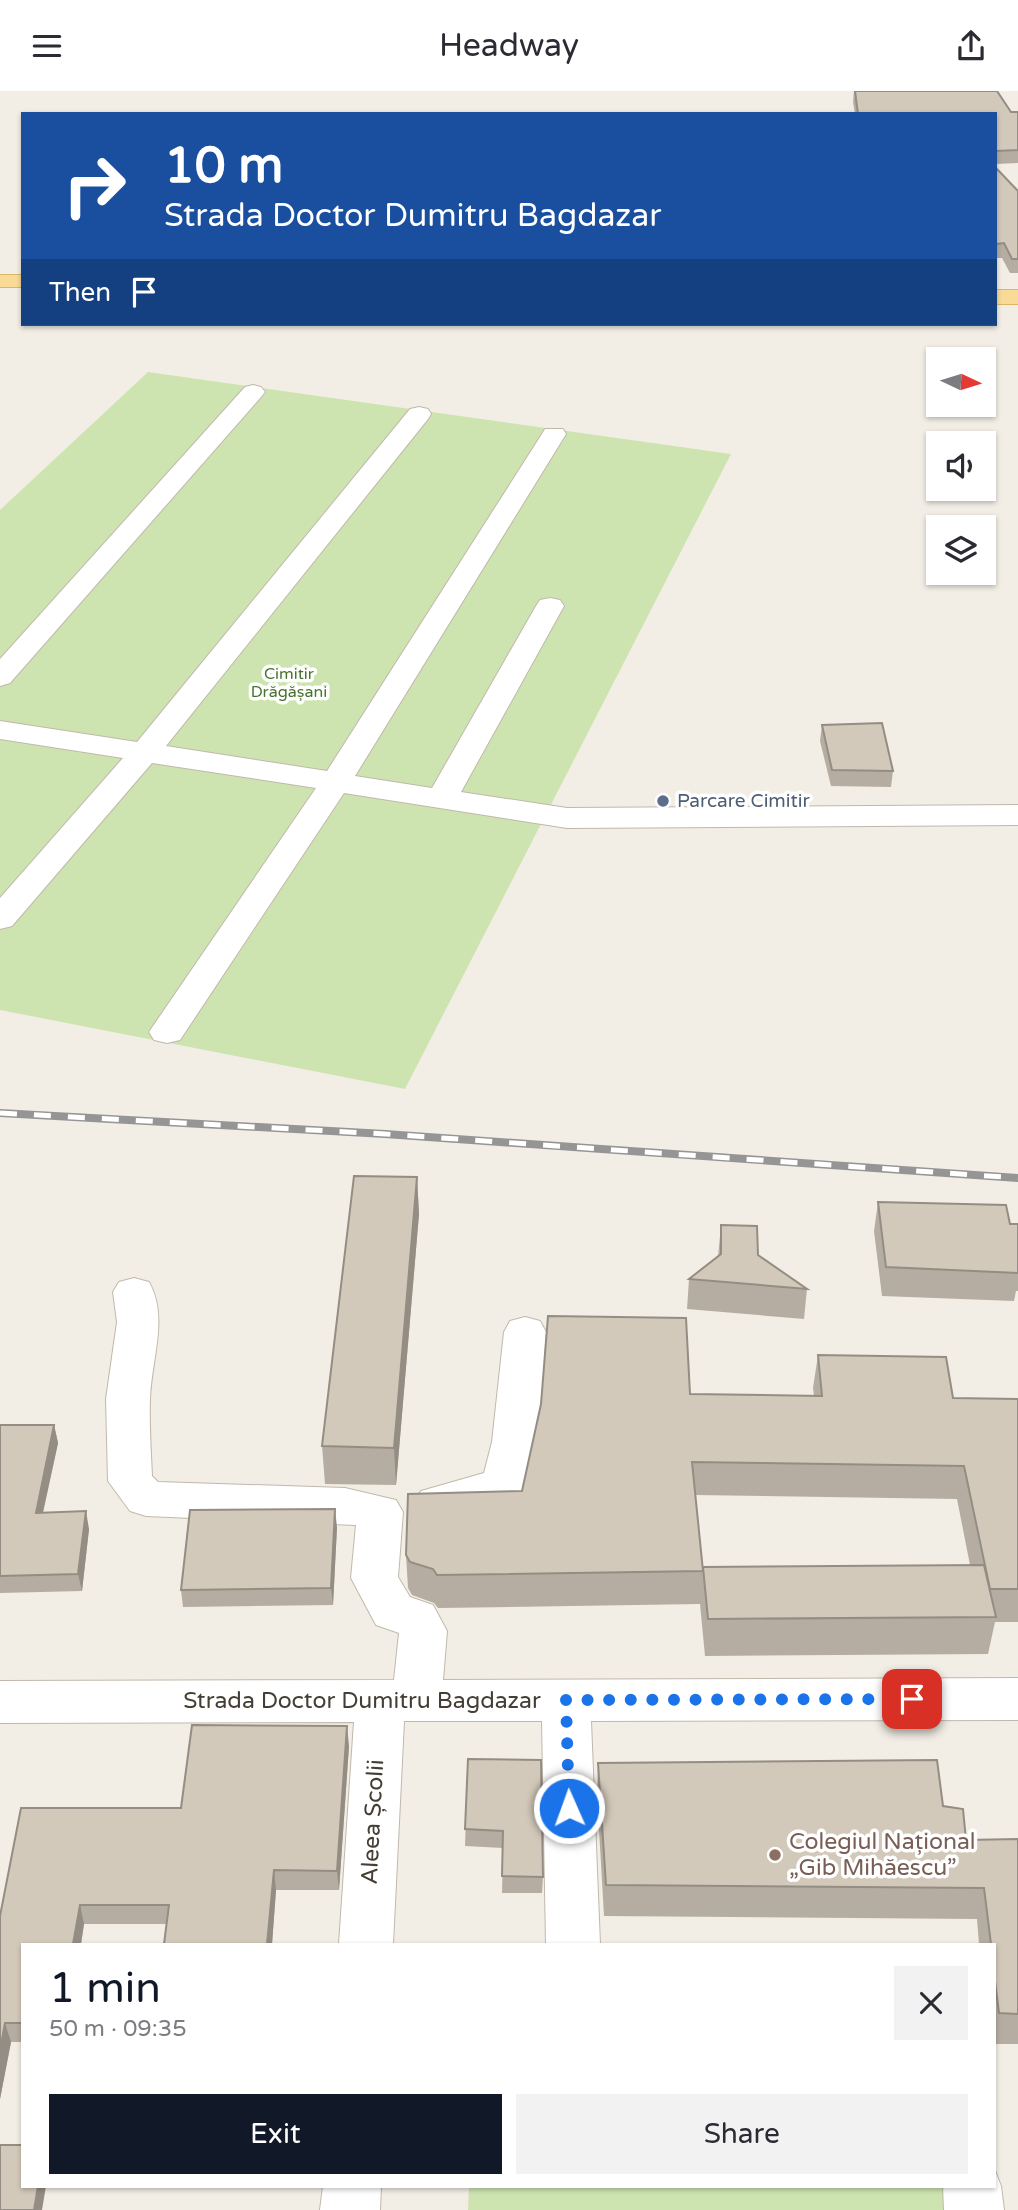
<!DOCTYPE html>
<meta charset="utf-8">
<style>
body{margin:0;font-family:"Varela Round",sans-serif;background:#f2f2f3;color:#2b2b33;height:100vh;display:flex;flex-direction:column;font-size:26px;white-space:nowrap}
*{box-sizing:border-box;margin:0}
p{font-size:23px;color:#7c7c81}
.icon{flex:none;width:38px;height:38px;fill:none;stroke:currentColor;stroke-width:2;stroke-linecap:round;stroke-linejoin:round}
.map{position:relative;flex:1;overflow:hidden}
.drawer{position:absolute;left:21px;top:1852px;width:975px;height:245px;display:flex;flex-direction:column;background:#fff;border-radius:0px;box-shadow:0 2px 5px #0004}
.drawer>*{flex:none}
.guide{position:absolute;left:21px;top:21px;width:976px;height:214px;border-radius:0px;box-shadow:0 2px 5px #0004;background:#1a4fa0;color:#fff;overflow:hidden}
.needle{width:46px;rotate:94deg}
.fabs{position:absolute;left:926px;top:256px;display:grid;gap:14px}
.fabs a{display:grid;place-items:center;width:70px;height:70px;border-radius:0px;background:#fff;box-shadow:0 2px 5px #0004;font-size:35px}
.pin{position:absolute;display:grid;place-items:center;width:60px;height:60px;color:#fff;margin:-30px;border-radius:14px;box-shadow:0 4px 10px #0006}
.me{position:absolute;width:77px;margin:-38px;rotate:358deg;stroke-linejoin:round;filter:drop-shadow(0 0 5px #0008)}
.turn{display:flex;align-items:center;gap:24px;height:147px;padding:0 28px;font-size:32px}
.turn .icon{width:91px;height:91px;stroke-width:2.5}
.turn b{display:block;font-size:49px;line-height:60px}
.then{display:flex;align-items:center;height:66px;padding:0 28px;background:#0003;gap:14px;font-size:26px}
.round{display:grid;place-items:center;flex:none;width:74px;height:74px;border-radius:0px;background:#f2f2f3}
.headline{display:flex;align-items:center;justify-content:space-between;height:119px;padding:0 28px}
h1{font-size:42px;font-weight:600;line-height:52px;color:#111827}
.button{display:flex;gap:14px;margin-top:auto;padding:14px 28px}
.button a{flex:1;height:80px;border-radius:0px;background:#111827;color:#fff;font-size:28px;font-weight:600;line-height:80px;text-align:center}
.button a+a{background:#f2f2f3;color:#2b2b33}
header{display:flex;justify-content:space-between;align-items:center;height:91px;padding:0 28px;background:#fff;font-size:32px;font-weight:600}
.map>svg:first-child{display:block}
.green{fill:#cee4b0}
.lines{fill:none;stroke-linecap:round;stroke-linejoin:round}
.minor-casing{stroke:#c0b8ab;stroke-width:2}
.major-casing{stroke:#ddb768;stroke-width:2}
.minor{fill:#fff;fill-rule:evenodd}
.major{fill:#f9db97;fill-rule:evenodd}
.rail-casing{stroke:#959595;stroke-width:8}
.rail{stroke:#fff;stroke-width:5;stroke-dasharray:17;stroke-linecap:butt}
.wall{fill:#b5ada1;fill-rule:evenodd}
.shaded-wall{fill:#948d83}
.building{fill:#d3c9bb;stroke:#948d83;stroke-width:2}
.route{stroke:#1a73e8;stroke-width:12;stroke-dasharray:0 21.6}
.service-dot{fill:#5c6f8a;stroke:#fff;stroke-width:2.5}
.education-dot{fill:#8d6e63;stroke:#fff;stroke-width:2.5}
.labels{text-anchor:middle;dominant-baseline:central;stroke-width:7;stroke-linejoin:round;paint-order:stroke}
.far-park-label{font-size:16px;fill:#48722c;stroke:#fff}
.service-label{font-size:19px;fill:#4e5e75;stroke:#fff;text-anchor:start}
.near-street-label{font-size:23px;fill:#443e35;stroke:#fff}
.near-education-label{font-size:23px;fill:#785e54;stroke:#fff;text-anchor:start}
</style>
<header><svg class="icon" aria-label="menu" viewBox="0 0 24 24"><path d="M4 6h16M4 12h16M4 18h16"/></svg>Headway<svg class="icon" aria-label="share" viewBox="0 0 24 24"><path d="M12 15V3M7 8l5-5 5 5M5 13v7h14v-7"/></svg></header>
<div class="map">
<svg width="1018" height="2119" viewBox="0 0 1018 2119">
<rect width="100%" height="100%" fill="#f2eee5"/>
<!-- green -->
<g class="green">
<polygon points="148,281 731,363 405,998 0,919 0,419"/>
<polygon points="469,2095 949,2095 952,2119 468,2119"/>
</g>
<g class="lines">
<!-- minor casing -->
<g class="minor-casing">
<g id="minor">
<polygon points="253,294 261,296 265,301 261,306 10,592 0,595 0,568 245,296"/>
<polygon points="419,316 428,318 431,323 428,328 166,655 327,680 542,343 545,338 563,338 566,343 355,685 432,697 536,515 540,509 550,507 560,509 564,515 461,701 567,717 1018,714 1018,734 567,737 344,702 180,949 167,952 154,949 149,941 316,697 152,672 12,835 0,838 0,807 123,667 0,648 0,630 137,651 410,318"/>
<path d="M134 1187 149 1191C169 1226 151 1270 150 1308 149 1334 151 1360 152 1385L158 1391 345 1397 396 1409 403 1421 398 1486 410 1506 433 1514 447 1540 443 1589 1018 1587V1629L591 1630 600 1853H546L542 1630H404L393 1853H339L354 1631 0 1632V1590L394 1589 399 1542 376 1534 351 1487 356 1434 146 1425 130 1420 108 1390 106 1308 117 1231 113 1201 119 1191Z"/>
<path d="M525 1226 540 1230 546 1241C541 1293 545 1358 520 1405 489 1418 454 1435 421 1424L414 1412 421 1400 484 1382 492 1351 504 1241 510 1230Z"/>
<polygon points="994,2077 1001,2095 1004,2119 944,2119 943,2095 994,2095"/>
<polygon points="323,2095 381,2095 380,2119 320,2119"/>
</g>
</g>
<!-- major casing -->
<g class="major-casing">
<g id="major">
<rect x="0" y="184" width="23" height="12"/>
<rect x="996" y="199" width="22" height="14"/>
</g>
</g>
<!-- minor -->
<use href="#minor" class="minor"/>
<!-- major -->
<use href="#major" class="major"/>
<!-- rail casing -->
<g class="rail-casing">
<polyline id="rail" points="0,1022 385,1043 1018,1087"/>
</g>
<!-- rail -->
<use href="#rail" class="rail"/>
</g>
<!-- wall -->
<g class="wall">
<polygon points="854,0 1011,21 1018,21 1018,72 996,73 996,23 855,23 853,11"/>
<polygon points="996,77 1018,100 1018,182 1010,182 1002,167 996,167"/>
<polygon points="822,634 893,680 891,696 831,695 820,650"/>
<polygon points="417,1086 419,1123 396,1394 325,1393 322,1355"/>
<polygon points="878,1111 1010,1133 1018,1133 1018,1200 1016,1200 1014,1210 882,1205 874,1140"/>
<polygon points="721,1134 758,1164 807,1198 804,1228 687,1218 689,1188 718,1166"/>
<path d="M818 1264 953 1307 1018 1308V1531H995L988 1563 705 1565 700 1513 438 1517 434 1512 412 1504 408 1497 406 1464 522 1400 690 1303 814 1305 813 1297ZM695 1404 957 1408 970 1474 703 1480Z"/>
<polygon points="0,1334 54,1334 58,1352 43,1422 89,1438 82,1500 0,1502"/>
<polygon points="337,1436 333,1514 183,1516 181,1499"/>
<polygon points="349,1655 339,1799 276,1799 272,1853 164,1853 166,1833 84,1833 81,1853 23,1853 23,1951 11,1951 0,2008 0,1825 181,1717"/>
<polygon points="468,1668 543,1786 542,1802 502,1802 503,1757 465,1755"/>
<polygon points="598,1672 943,1715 966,1749 1018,1748 1018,1953 994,1953 994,1853 979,1853 977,1828 604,1825 597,1704"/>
</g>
<!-- shaded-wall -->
<g class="shaded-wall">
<polygon points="417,1086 419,1123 396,1394 394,1357"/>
<polygon points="54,1334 58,1352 39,1439 36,1422"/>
<polygon points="335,1418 337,1436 333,1514 331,1497"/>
<polygon points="86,1420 89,1438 82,1500 78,1483"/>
<polygon points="347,1635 349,1655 339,1799 337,1780"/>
<polygon points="274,1779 276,1799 272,1853 267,1853"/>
<polygon points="80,1814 84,1833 81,1853 73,1853"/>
<polygon points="5,1932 11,1951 0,2008 0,1959"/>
<polygon points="38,2095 46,2095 42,2119 34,2119"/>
</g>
<!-- building -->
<g class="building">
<polygon points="855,0 997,0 1011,21 1018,21 1018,59 996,60 996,23 858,23"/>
<polygon points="996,77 1018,100 1018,168 1012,168 1004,152 996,153"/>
<polygon points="882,632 893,680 832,679 822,634"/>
<polygon points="354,1085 417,1086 394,1357 322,1355"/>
<polygon points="878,1111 1006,1114 1010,1133 1018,1133 1018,1182 886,1176"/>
<polygon points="721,1134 757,1135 758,1164 807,1198 689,1188 721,1163"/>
<polygon points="548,1225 686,1227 690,1303 822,1305 818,1264 946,1266 953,1307 1018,1308 1018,1498 990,1498 964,1375 692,1371 703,1480 437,1484 433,1478 410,1471 406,1464 408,1403 522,1400 541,1313"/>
<polygon points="0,1334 54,1334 36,1422 86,1420 78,1483 0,1485"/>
<polygon points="335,1418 331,1497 181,1499 190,1419"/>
<polygon points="984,1474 996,1526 708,1528 703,1476"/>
<polygon points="192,1634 347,1635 337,1780 274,1779 267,1853 164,1853 169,1814 80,1814 73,1853 23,1853 23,1932 5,1932 0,1959 0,1825 21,1717 181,1717"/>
<polygon points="468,1668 541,1669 543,1786 502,1785 503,1740 465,1738"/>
<polygon points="937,1669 943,1715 963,1718 966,1749 1018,1748 1018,1923 999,1922 994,1882 994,1853 991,1853 984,1797 606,1794 598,1672"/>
<polygon points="0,2054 23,2054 23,2095 38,2095 34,2119 0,2119"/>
</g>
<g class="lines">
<!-- route -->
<polyline class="route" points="569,1717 566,1609 912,1608"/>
</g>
<!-- markers -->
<circle class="service-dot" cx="663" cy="710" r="7"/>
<circle class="education-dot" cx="775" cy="1764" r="7"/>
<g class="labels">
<!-- far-park labels -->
<g class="far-park-label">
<text x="289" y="583">Cimitir<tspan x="289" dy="18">Drăgășani</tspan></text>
</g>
<!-- service labels -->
<g class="service-label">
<text x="677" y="710">Parcare Cimitir</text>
</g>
<!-- near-street labels -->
<g class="near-street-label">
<text x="362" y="1610">Strada Doctor Dumitru Bagdazar</text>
<text transform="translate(373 1731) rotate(-87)">Aleea Școlii</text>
</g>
<!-- near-education labels -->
<g class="near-education-label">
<text x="789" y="1751">Colegiul Național<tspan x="789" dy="26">„Gib Mihăescu”</tspan></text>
</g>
</g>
</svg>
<div class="fabs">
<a><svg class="needle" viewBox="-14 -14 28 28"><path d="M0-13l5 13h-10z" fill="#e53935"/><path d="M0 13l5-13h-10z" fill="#7c7c81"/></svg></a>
<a><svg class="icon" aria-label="sound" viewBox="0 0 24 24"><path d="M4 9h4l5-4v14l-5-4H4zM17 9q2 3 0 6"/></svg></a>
<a><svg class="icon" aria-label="layers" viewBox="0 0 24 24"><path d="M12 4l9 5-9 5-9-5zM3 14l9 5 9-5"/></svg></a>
</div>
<div class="pin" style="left:912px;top:1608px;background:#d93025"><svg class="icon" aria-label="arrive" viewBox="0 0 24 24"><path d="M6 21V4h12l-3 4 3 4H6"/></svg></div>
<svg class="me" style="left:569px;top:1717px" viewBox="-20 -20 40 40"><circle r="17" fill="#1a73e8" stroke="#fff" stroke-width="3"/><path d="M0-11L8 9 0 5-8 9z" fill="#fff"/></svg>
<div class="guide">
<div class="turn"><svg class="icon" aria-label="right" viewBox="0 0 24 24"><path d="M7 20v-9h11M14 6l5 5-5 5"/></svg><div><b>10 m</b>Strada Doctor Dumitru Bagdazar</div></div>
<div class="then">Then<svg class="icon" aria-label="arrive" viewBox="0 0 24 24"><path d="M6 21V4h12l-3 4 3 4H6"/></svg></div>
</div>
<section class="drawer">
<div class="headline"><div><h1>1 min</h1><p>50 m · 09:35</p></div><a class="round"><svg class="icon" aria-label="close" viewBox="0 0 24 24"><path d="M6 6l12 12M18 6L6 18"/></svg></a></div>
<div class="button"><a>Exit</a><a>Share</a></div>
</section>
</div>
